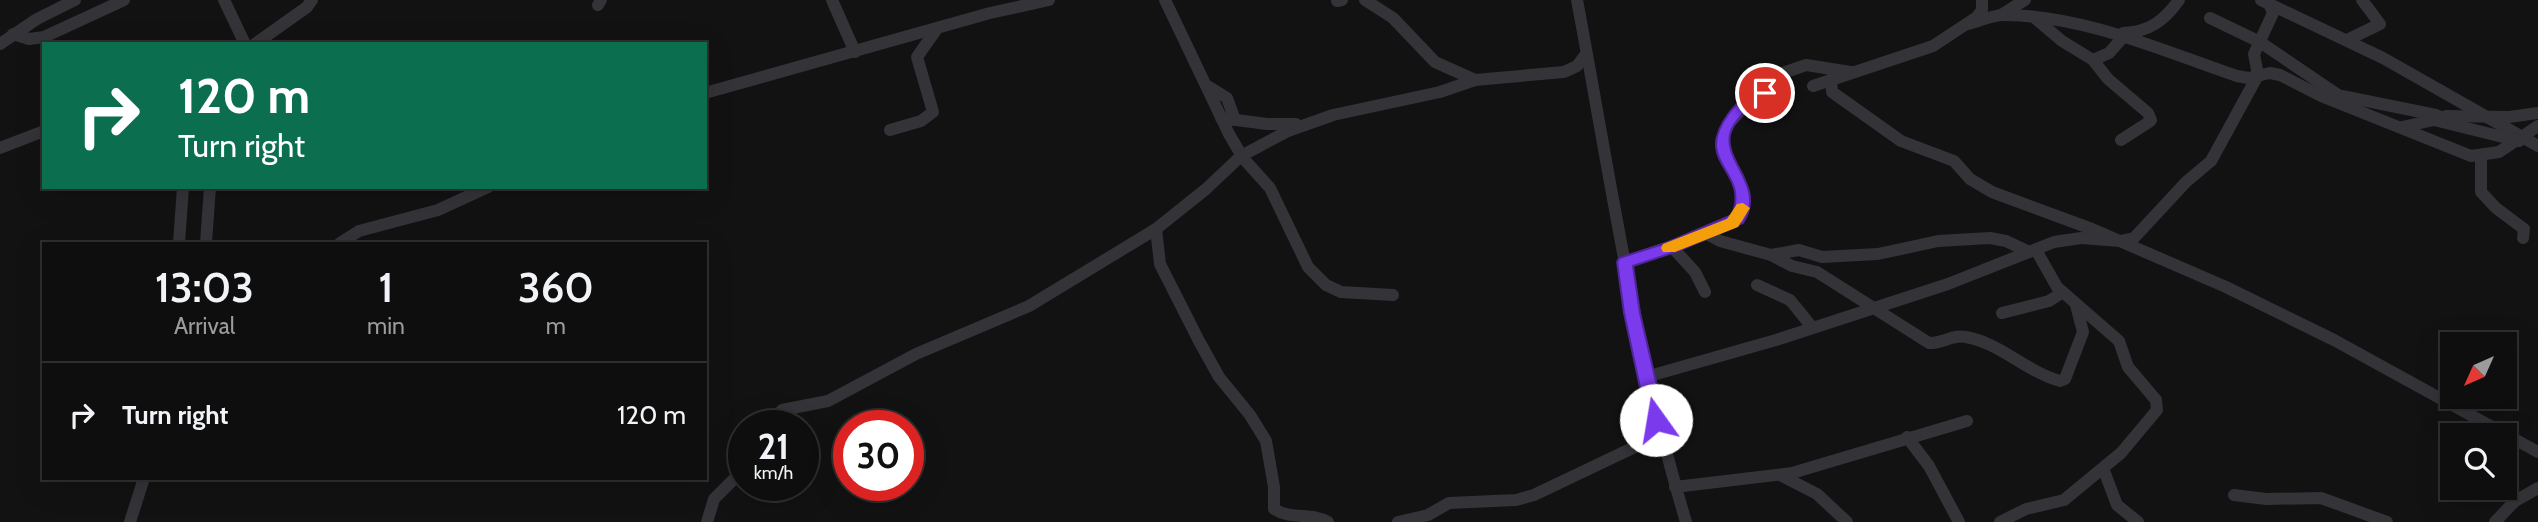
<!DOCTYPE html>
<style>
body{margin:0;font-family:Cabin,sans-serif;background:#1c1c1c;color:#f1f3f6;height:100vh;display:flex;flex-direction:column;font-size:26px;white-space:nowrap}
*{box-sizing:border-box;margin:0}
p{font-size:23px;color:#9b9c9e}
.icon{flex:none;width:38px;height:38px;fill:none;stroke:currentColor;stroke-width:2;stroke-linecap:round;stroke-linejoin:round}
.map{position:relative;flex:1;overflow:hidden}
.panel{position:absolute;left:42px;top:242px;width:665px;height:238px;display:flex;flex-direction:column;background:#0e0e0e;border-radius:0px;box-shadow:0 7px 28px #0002,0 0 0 2px #2e2e2e}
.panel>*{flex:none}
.banner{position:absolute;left:42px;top:42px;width:665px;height:147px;border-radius:0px;box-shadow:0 7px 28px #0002,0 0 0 2px #2e2e2e;background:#0b6e4f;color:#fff;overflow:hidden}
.needle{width:46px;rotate:225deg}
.tools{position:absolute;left:2440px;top:332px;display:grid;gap:14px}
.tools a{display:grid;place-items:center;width:77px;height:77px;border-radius:0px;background:#0e0e0e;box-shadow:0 7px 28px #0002,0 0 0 2px #2e2e2e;font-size:35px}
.speed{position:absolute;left:728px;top:410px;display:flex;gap:14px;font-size:35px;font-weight:700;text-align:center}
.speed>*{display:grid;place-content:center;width:91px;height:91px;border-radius:50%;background:#0e0e0e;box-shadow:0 7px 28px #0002,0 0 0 2px #2e2e2e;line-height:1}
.speed small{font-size:18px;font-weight:400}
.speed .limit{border:10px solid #d22;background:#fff;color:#111}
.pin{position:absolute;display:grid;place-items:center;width:60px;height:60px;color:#fff;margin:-30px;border:4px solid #fff;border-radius:50%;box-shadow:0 2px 7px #0007}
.me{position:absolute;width:77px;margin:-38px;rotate:347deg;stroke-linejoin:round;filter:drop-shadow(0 0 5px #0008)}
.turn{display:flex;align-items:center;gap:24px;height:147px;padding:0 21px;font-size:32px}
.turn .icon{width:91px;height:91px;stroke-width:2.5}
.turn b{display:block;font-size:49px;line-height:60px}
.eta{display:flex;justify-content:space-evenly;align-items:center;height:119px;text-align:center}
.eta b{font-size:42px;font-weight:600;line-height:49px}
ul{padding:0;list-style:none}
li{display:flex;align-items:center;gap:21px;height:105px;padding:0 21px;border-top:2px solid #2e2e2e}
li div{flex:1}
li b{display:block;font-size:26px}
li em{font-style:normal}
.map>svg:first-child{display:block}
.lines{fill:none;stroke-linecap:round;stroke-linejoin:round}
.street{stroke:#333338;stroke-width:12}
.route{fill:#7c3aed;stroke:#51269a;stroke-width:2}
.slow{fill:#f59e0b}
</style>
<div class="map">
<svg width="2538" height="522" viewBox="0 0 2538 522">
<rect width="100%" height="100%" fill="#121213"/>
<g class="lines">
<!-- street -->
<g class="street">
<polyline points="224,0 245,44"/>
<polyline points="832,0 855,52"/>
<polyline points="1165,0 1229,134 1243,158 1270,188 1308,267 1326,285 1341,292 1393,295"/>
<polyline points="1365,0 1393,18 1435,62 1475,80"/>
<path d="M1577 0C1610 175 1635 351 1686 522"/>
<polyline points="2261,0 2383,58 2538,146"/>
<polyline points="1337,1 1342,0"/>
<polyline points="598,5 601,0"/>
<polyline points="2001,15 2025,0"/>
<polyline points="2210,18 2260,42 2347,101"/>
<polyline points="2036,19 2062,41 2093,60 2108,79 2148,113 2151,120 2149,122 2121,140"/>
<path d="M1968 24C1980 21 1992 15 2004 15 2084 15 2163 51 2237 76L2248 78 2270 73 2280 75 2321 96 2471 156 2499 152 2538 126"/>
<path d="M2123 33C2149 32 2164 21 2179 0"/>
<polyline points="13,34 29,39 44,37 124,0"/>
<polyline points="2347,40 2380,24 2362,0"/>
<polyline points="0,44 37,19 75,0"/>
<polyline points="255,44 307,7 312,0"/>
<polyline points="2093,60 2109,53 2124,36"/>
<polyline points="1831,79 1832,92 1901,141 1954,161 1970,179 1992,192 2092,229 2226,287 2334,340 2538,452"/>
<polyline points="1206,85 1227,98 1235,120"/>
<polyline points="1813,86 1933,46 1977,17 1982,10 1982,0"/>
<polyline points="705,93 990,13 1049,0"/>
<polyline points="2342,96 2436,115 2460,125"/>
<polyline points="2446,116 2509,117 2538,113"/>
<polyline points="1221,118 1267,124 1296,124"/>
<polyline points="2402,127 2434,120 2519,141"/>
<polyline points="890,130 921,121 933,112 917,57 936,30"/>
<polyline points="0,148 44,131"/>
<polyline points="2481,158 2481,192 2496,208 2524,229 2523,238"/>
<path d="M1156 229 1160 264 1199 341 1219 377 1250 415 1266 441 1274 487V509C1291 520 1311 512 1328 522"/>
<path d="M1707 234 1720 241 1771 255 1792 266 1817 272 1929 343C1942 344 1953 334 1966 337 2000 343 2027 372 2060 381L2065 379 2083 332 2076 305"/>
<polyline points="179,243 183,187"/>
<polyline points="206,243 210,187"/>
<polyline points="340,243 359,231 438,210 488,187"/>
<polyline points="1672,247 1695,272 1705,292"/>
<polyline points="1771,255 1799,250 1822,257 1878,254 1938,241 1990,238 2006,241 2029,252"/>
<polyline points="1625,262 1707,234 1738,219 1744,196 1738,177 1723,153 1721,141 1730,122 1750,101 1777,87 1783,73 1806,65 1851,72"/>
<polyline points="1757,285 1790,300 1812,327"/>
<polyline points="2002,313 2049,301 2063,292"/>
<polyline points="1646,377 1776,340 1948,284 2054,242 2081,238 2120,241 2134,238 2186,182 2211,161 2258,75 2254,54 2273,13 2270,6"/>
<polyline points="768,425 782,410 828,401 916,354 1029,306 1156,229 1206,189 1241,156 1288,131 1333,115 1440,92 1475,80 1564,72 1577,66 1586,54"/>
<polyline points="1907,437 1929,466 1959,522"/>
<polyline points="2103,468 2117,505 2138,522"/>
<polyline points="1780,475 1817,494 1847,522"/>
<polyline points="1675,487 1792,473 1967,421"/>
<polyline points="2234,495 2266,499 2321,498 2387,522"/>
<polyline points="130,522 144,478"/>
<polyline points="707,522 714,499 744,469"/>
<polyline points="1398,522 1428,515 1449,503 1516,500 1534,495 1641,444 1662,441"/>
<polyline points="2000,522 2026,509 2064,500 2121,453 2157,410 2156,400 2128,367 2119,341 2057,287 2036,250"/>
<polyline points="2495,522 2515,501 2538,488"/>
</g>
</g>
<!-- route -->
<path class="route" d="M1765 88 1770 90V96C1678 145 1776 172 1743 223L1678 251 1633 266 1640 313 1665 420 1662 425H1650L1647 420 1624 313 1617 262 1619 258 1666 243 1732 215C1750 169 1691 164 1729 113 1738 101 1751 92 1765 88Z"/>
<!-- slow -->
<polygon class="slow" points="1743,203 1750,208 1738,227 1675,252 1663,252 1661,248 1663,244 1727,219 1737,204"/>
</svg>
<div class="tools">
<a><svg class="needle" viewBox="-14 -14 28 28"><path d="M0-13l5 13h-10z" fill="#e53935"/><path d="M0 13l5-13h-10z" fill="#9b9c9e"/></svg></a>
<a><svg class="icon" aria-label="search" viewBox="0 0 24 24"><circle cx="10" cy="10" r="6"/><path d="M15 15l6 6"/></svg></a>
</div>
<div class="speed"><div>21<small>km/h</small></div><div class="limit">30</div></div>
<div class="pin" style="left:1765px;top:93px;background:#d93025"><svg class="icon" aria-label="arrive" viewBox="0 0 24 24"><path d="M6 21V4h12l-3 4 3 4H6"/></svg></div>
<svg class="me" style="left:1656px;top:420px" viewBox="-20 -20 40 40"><circle r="19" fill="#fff"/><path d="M0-13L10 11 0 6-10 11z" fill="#7c3aed"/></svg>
<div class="banner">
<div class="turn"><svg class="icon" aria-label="right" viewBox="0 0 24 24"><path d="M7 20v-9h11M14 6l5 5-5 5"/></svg><div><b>120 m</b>Turn right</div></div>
</div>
<section class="panel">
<div class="eta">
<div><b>13:03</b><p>Arrival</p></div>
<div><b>1</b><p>min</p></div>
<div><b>360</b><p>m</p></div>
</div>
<ul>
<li><svg class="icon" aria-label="right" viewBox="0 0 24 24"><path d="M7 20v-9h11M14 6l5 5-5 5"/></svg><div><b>Turn right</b></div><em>120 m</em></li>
</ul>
</section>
</div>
